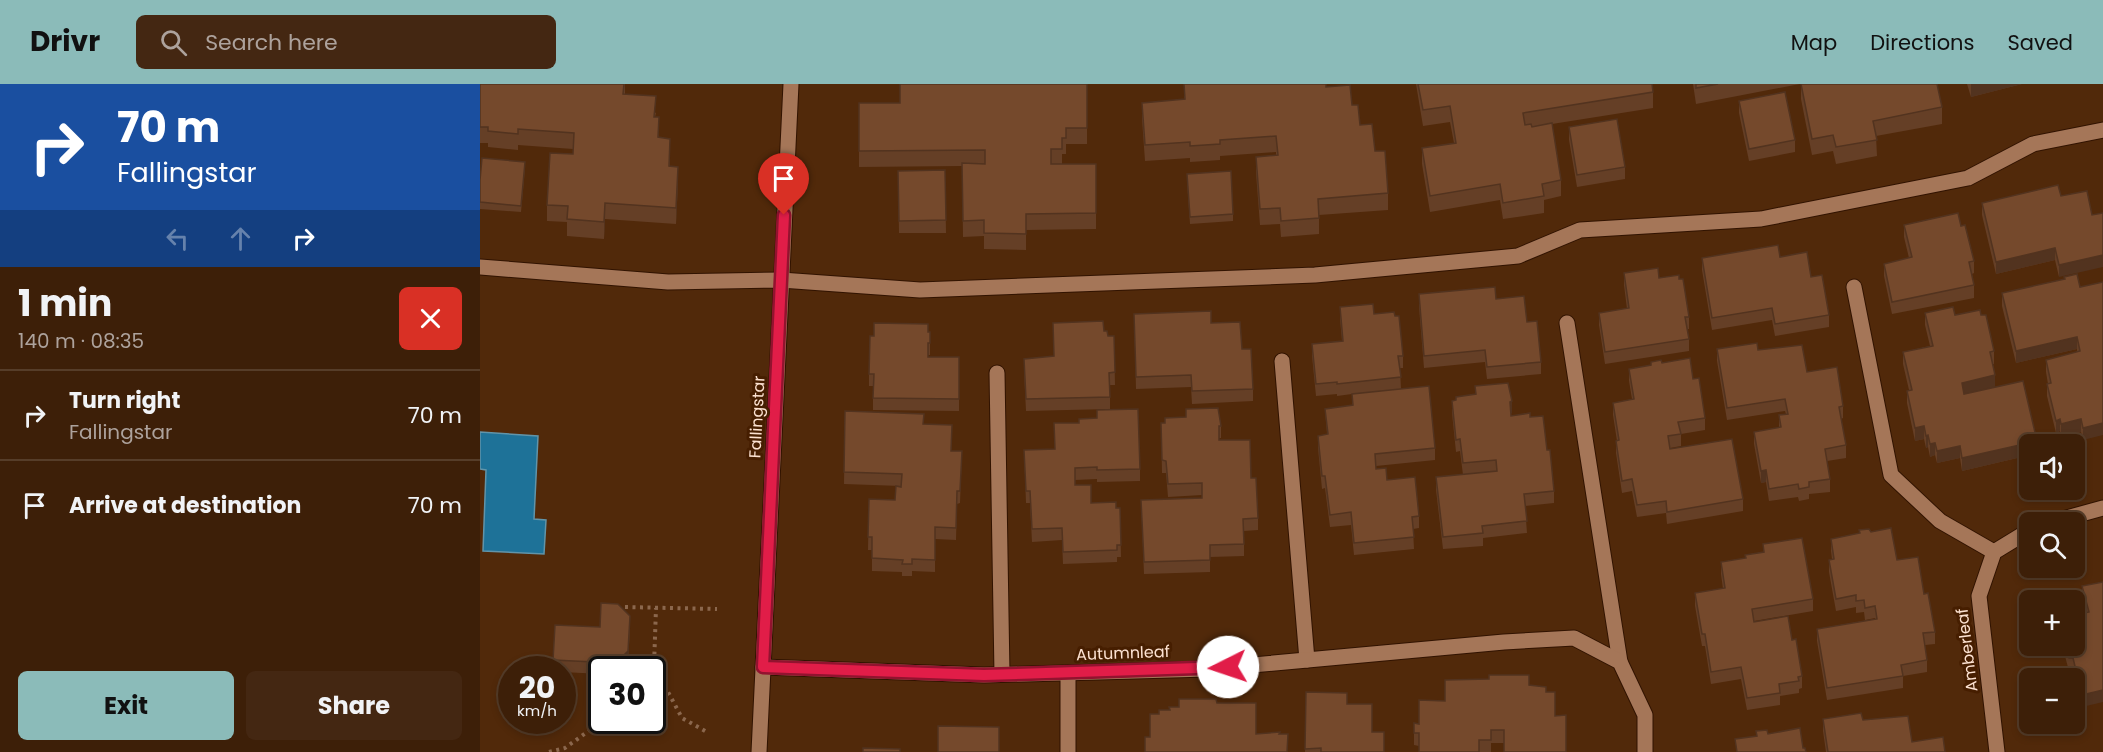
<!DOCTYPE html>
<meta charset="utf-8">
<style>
body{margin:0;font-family:Poppins,sans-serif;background:#442712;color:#f1f3f6;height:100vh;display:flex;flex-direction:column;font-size:22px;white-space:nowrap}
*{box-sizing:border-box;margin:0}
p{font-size:20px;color:#ada29c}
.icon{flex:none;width:33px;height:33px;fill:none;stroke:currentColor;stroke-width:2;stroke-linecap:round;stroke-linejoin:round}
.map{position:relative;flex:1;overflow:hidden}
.sheet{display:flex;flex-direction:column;background:#3d1f08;width:480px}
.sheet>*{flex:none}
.hud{background:#1a4fa0;color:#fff;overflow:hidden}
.fabs{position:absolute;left:1539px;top:350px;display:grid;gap:12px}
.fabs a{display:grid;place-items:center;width:66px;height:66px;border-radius:9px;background:#3d1f08;box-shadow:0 3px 9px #0003,0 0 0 2px #563d29;font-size:30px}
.speed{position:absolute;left:18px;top:572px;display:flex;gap:12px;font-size:30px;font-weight:700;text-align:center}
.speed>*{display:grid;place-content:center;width:78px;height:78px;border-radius:50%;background:#3d1f08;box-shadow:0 3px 9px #0003,0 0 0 2px #563d29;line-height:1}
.speed small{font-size:15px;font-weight:400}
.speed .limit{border:3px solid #111;border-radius:9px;background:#fff;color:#111}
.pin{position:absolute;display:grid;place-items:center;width:51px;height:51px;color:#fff;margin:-62px -26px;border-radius:50% 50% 50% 0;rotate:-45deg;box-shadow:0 0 6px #0007}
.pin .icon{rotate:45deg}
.me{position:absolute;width:66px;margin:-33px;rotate:266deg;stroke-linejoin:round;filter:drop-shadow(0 0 4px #0008)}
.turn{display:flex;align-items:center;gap:21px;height:126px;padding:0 18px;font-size:27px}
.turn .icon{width:78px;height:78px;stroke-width:2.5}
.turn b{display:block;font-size:42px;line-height:51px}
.lanes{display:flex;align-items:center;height:57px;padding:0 18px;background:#0003;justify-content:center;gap:30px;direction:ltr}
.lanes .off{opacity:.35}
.round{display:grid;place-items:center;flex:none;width:63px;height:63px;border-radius:9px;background:#442712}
.headline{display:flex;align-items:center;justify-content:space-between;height:102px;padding:0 18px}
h1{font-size:36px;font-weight:700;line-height:45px}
.action{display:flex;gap:12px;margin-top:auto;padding:12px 18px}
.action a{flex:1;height:69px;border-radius:9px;background:#8bbbb9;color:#111;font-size:24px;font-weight:700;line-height:69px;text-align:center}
.action a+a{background:#442712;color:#f1f3f6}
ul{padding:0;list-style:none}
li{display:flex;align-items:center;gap:18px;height:90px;padding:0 18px;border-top:2px solid #563d29}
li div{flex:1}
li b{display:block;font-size:22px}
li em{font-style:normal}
header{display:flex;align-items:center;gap:36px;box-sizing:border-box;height:84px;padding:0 30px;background:#8bbbb9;color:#111}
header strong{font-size:28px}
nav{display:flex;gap:33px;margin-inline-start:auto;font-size:21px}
.search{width:420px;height:54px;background:#442712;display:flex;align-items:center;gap:15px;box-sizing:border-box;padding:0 21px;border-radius:9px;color:#ada29c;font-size:22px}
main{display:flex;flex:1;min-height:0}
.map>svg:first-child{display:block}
.water{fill:#1e7298;stroke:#6194a9;stroke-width:1.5}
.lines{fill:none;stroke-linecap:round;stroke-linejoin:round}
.service-casing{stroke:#311300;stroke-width:17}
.minor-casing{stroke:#311300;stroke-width:17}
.path{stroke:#8b674d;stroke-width:4;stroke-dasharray:3 4.5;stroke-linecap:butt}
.service{stroke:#a57658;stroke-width:15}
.minor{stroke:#a57658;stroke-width:15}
.wall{fill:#653f26}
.shaded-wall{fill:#52331f}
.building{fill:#75492c;stroke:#52331f;stroke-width:1.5}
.route-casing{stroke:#92132f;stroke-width:15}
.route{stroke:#e11d48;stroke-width:10}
.labels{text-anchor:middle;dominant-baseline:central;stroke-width:6;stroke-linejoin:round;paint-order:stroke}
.street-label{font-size:16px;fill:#fce2d1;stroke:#461e00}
</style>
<header>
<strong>Drivr</strong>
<div class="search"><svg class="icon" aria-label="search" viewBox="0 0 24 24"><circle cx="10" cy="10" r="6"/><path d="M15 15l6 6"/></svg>Search here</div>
<nav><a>Map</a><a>Directions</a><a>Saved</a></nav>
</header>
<main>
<section class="sheet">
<div class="hud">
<div class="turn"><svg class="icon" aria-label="right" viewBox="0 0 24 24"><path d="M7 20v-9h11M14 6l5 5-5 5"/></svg><div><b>70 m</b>Fallingstar</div></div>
<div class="lanes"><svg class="icon off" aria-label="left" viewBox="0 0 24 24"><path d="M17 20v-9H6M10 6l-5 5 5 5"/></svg><svg class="icon off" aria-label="ahead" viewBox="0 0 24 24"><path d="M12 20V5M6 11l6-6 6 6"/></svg><svg class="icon" aria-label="right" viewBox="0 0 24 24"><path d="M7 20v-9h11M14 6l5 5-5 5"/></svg></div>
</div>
<div class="headline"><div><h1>1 min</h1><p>140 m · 08:35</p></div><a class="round" style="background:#d93025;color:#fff"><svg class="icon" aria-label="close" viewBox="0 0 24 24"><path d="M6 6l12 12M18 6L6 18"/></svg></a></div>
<ul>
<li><svg class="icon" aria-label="right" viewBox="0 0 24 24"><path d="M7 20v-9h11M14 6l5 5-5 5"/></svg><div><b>Turn right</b><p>Fallingstar</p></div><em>70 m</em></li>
<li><svg class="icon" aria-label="arrive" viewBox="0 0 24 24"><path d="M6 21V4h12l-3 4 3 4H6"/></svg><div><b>Arrive at destination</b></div><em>70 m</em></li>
</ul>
<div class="action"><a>Exit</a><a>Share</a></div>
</section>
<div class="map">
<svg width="1623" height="668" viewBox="0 0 1623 668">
<rect width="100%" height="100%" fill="#51290a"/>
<!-- water -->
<polygon class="water" points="0,348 58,352 54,435 66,436 64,470 3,467 6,386 0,385"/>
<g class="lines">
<!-- service casing -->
<g class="service-casing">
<g id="service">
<polyline points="0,183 188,198 301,196 440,206 835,191 1038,172 1100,146 1281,135 1488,94 1553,60 1623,46"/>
<polyline points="1374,203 1411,391 1460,437 1514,468"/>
<polyline points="1087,239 1140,578"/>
<polyline points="802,277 827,576"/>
<polyline points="517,289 522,590"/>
</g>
</g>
<!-- minor casing -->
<g class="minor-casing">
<g id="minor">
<polyline points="1572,438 1623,424"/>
<polyline points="283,583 504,591 728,585 1024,558 1094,554 1140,578 1165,631 1165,668"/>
<polyline points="588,589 588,668"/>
<polyline points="279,668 311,0"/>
<polyline points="1517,668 1499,512 1514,468 1550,446"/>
</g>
</g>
<!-- path -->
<g class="path">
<polyline points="145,523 237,525"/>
<polyline points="174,582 202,634 227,648"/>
<polyline points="172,585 174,582 176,524"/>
<polyline points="69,668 85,664 124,636"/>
</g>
<!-- service -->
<use href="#service" class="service"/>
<!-- minor -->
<use href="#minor" class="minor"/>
</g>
<!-- wall -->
<g class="wall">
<polygon points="0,0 145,0 145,11 176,29 175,33 179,53 190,71 190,82 198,99 196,140 125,135 124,155 87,152 87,138 67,137 67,121 93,70 93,65 38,61 38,66 8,63 8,59 0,59"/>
<polygon points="607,0 607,60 586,60 586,70 582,70 582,80 616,80 616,145 546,146 546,166 504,165 504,152 483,153 482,82 379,83 379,19 420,19"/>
<polygon points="704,0 846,3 872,21 880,41 895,67 908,109 908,126 839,131 839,150 801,153 800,140 780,141 776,89 776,73 796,71 796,68 740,72 740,76 710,78 710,74 665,77 662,35 662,19 704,15"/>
<polygon points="936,0 1172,0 1173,8 1173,24 1072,40 1081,96 1081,112 1064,116 1064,129 1023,135 1020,116 950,128 942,80 942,64 974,59 970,38 943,42"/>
<polygon points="1213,0 1320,0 1216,20"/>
<polygon points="1321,0 1462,23 1462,40 1396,52 1397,72 1356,80 1353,67 1332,71 1321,15"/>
<polygon points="1487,0 1542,0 1491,13"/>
<polygon points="1259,17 1315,56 1315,68 1269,77 1259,29"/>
<polygon points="1089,43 1145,83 1145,95 1097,103 1089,56"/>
<polygon points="45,84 41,128 0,125 0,96"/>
<polygon points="465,86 466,149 419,149 418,87"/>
<polygon points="707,97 753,130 753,137 710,140"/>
<polygon points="1581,112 1579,193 1575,176 1516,190 1502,131 1502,119"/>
<polygon points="1424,141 1481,142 1494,177 1494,189 1492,190 1494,201 1494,214 1412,230 1404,192 1404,180 1429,174 1424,153"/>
<polygon points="1300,173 1331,193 1349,231 1349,243 1295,252 1292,236 1232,246 1222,186 1222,174"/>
<polygon points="1144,189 1179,194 1209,233 1209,245 1207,245 1209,255 1209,267 1125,280 1119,241 1119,229 1147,225 1144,201"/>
<polygon points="1623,198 1603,356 1601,348 1581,352 1580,347 1576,349 1567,312 1567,300 1568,300 1566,288 1566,276 1597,268 1597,265 1536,279 1522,222 1522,209 1600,203"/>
<polygon points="939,210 1016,215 1047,238 1061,278 1061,290 1007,295 1005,278 944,284 939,223"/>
<polygon points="860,223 894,230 923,272 923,284 920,284 921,305 955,364 955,376 896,382 896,385 907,396 939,432 939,444 933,445 934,465 874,471 871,441 850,443 845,404 842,405 838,364 838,352 847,350 845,325 872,322 872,310 857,312 857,310 836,312 832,272 832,260 862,257 860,235"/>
<polygon points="1445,229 1475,231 1514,267 1514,280 1512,280 1515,303 1557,360 1550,360 1550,371 1482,387 1480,374 1457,379 1455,371 1450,373 1448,363 1446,364 1444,355 1435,357 1427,319 1427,307 1429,306 1423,280 1423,268 1450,262 1445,241"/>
<polygon points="654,230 731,239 762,265 773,305 773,317 712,320 711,303 656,305"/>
<polygon points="573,239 624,247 628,252 634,252 635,301 630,301 630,325 546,327 544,287 574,272"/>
<polygon points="448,248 450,248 450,271 448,271 448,273 479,273 479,327 393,326 393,302 389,302 389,290"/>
<polygon points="1237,265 1278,266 1327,288 1363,322 1363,334 1361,335 1366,361 1366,374 1347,377 1350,395 1350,408 1329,410 1329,415 1319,417 1318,413 1289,417 1286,398 1281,399 1274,360 1274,348 1299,344 1299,331 1306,330 1305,327 1247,336 1237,277"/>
<polygon points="1182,279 1213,295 1225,334 1225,346 1201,350 1201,362 1190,364 1263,415 1263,427 1187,440 1186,429 1157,433 1152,407 1142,409 1136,369 1136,357 1137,357 1133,331 1133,319 1152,315 1149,297 1149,285"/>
<polygon points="995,302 1032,329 1031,329 1031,332 1050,333 1067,366 1074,407 1074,419 1045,422 1047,449 1003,454 1003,462 963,465 956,406 956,393 983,391 980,367 976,368 972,329 972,317 995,310"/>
<polygon points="365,327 444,340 471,367 482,367 480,419 477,420 476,456 455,455 455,488 432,487 432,492 422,492 422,488 392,487 392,466 388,466 389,415 415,416 421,402 364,400"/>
<polygon points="681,339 741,342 741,354 739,354 739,356 771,394 778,434 778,446 764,447 764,472 730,473 730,488 664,490 661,416 722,414 722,411 688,413 686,389 682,389"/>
<polygon points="544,366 660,385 660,397 617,398 617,395 595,396 595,401 611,419 640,424 641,473 637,473 637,478 583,480 582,456 552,458 550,419 546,419"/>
<polygon points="1379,446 1391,448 1417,476 1444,510 1455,548 1455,560 1445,561 1447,576 1447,588 1423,592 1423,604 1347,616 1337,557 1337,545 1395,535 1395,534 1385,536 1384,528 1376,529 1376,523 1356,527 1349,488 1349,476 1352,475 1351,467 1351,455 1379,450"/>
<polygon points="1283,460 1333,515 1333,527 1274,537 1274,538 1312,556 1322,592 1322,604 1319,605 1319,609 1300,612 1300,621 1267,626 1261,595 1231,600 1225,562 1222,562 1215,522 1215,509 1243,505 1241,490 1241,478 1265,474 1265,471 1283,468"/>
<polygon points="1623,498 1602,623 1593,586 1589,587 1582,561 1594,561 1606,529 1602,515 1602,502"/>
<polygon points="120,543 150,544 148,579 142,585 122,585 122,590 82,588 82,585 73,585 73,576"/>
<polygon points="1049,591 1024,659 1011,659 1011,668 939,668 939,662 934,661 934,639 939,640 965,617 1009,595"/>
<polygon points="826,608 867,620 892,648 904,668 825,668"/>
<polygon points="1343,635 1383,636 1432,658 1465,668 1346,668 1343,647"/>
</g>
<!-- shaded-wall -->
<g class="shaded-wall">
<polygon points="1491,0 1542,0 1491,13"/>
<polygon points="198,83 198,99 196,140 196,124"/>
<polygon points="125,119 125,135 124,155 124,138"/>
<polygon points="1575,164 1575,176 1516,190 1516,178"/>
<polygon points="1623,171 1623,183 1579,193 1579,181"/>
<polygon points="1597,253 1597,265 1536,279 1536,267"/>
<polygon points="1515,291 1515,303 1482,311 1482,299"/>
<polygon points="1032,317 1032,329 1030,330 1030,318"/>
<polygon points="1580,335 1580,347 1576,349 1576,337"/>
<polygon points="1601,335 1601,348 1581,352 1581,340"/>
<polygon points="1623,339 1623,351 1603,356 1603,344"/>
<polygon points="1444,342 1444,355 1435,357 1435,344"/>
<polygon points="1448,351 1448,363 1446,364 1446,352"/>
<polygon points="1557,357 1557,360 1550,360 1550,371 1482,387 1482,374"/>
<polygon points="1455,359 1455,371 1450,373 1450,360"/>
<polygon points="1480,362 1480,374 1457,379 1457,367"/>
<polygon points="1286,386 1286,398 1281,399 1281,387"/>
<polygon points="150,532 148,579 142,585 136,585 136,579"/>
<polygon points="1623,606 1623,618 1602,623 1602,611"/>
</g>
<!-- building -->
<g class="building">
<polygon points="0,0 144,0 143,10 176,12 174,33 179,33 178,53 190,55 189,82 198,83 196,124 125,119 124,138 87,135 88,122 67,121 70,69 93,70 94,49 38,45 38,50 8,47 8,43 0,43"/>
<polygon points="420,0 607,0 607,44 586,44 586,54 582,54 582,65 571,65 571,80 616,80 616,129 546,130 546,150 504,149 504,136 483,137 482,79 505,80 505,66 379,67 379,19 420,19"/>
<polygon points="704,0 846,0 846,3 870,1 872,21 878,21 880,41 892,40 895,67 905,67 908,109 838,115 839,134 801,137 800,124 780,125 776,73 798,71 796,52 740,56 740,60 710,62 710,58 665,61 662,19 705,15"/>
<polygon points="938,0 1172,0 1173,8 1043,29 1045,41 1051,40 1052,43 1072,39 1081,96 1062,100 1064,112 1023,119 1020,100 950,112 942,64 976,59 970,22 943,26"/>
<polygon points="1216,0 1238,0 1216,4"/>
<polygon points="1321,0 1457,0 1462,23 1393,37 1397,56 1356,63 1353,51 1332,55"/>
<polygon points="1305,8 1315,56 1269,65 1259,17"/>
<polygon points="1137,35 1145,83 1097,91 1089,43"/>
<polygon points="2,74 45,78 41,122 0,118 0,96"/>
<polygon points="465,86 466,136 419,137 418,87"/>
<polygon points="751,87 753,130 710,133 707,90"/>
<polygon points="1578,101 1581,112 1607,107 1612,131 1623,129 1623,171 1579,181 1575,164 1516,178 1502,119"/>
<polygon points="1478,129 1481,142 1485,141 1494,177 1489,178 1494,201 1412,218 1404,180 1432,173 1424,141"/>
<polygon points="1298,161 1300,173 1327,168 1331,193 1342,191 1349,231 1295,240 1292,224 1232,234 1222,174"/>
<polygon points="1178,184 1179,194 1199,191 1199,195 1203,195 1209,233 1205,233 1209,255 1125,268 1119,229 1149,224 1144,189"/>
<polygon points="1597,190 1600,203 1623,198 1623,339 1603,344 1601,335 1581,340 1580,335 1576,337 1567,300 1571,299 1566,276 1600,267 1597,253 1536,267 1522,209 1585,195 1584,193"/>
<polygon points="1015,203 1016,215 1044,212 1047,238 1057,237 1061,278 1007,283 1005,266 944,272 939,210"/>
<polygon points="893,220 894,230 914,228 915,232 919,232 923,272 918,272 921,293 857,300 857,298 836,300 832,260 863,257 860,223"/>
<polygon points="1473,223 1475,231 1500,226 1501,231 1506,231 1514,267 1510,268 1515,291 1482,299 1484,310 1543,297 1557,357 1482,374 1480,362 1457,367 1455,359 1450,360 1448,351 1446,352 1444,342 1435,344 1427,307 1432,306 1423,268 1453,262 1445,229"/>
<polygon points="731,227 731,239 760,238 762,265 771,265 773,305 712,307 711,291 656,293 654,230"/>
<polygon points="623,237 624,247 627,247 628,252 634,252 635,288 629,289 630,313 546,315 544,275 574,272 573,239"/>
<polygon points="394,239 448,240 448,248 450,248 450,259 448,259 448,273 479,273 479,315 393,314 394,290 389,290 390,252 394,252"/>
<polygon points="1277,259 1278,266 1322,261 1327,288 1357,283 1363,322 1359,323 1366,361 1345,365 1350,395 1329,398 1329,403 1319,405 1318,400 1289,405 1286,386 1281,387 1274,348 1301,343 1299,331 1308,330 1305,315 1247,324 1237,265"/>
<polygon points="1210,274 1213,295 1219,294 1225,334 1198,338 1201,350 1188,352 1190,365 1252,355 1263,415 1187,428 1186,417 1157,421 1152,395 1142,397 1136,357 1139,356 1133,319 1154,315 1149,285 1171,281 1171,278 1181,276 1182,279"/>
<polygon points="1028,299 1032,317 1030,318 1031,332 1050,329 1050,333 1063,332 1067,366 1070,366 1074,407 1044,410 1047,437 1002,442 1003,449 963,453 956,393 1017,387 1016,376 983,379 980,355 976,356 972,317 976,316 976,313 996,310 995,302"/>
<polygon points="949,302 955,364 895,370 896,385 906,384 907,396 935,393 939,432 932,433 934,453 874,459 871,428 850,431 845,392 842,392 838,352 848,350 845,325 873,321 872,310"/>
<polygon points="738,324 741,342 739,342 739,356 770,356 771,394 776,394 778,434 763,435 764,460 730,461 730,476 664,478 661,416 722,414 722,399 688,400 686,377 682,376 681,339 685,339 685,334 706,333 706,325"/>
<polygon points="658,325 660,385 617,386 617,383 595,384 595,401 611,401 611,419 636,418 636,424 640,424 641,461 637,461 637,466 583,468 582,444 552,445 550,407 546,407 544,366 575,365 574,339 599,339 599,335 617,334 617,326"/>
<polygon points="365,327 444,330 443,340 472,341 471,367 482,367 480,407 477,407 476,444 455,443 455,476 432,475 432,480 422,480 423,476 392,474 392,453 388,453 389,415 415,416 416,402 421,403 422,390 364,388"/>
<polygon points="1411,444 1417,476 1438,473 1444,510 1448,509 1455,548 1443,549 1447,576 1421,581 1423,592 1347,604 1337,545 1397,535 1395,522 1385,524 1384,516 1376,517 1376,511 1356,515 1349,476 1354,475 1351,455 1380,449 1379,446 1389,445 1391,448"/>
<polygon points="1322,454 1333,515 1272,525 1274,538 1308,532 1312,556 1316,555 1322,592 1318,593 1319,597 1299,600 1300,609 1267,614 1261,583 1231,588 1225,550 1222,550 1215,509 1245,504 1241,478 1266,474 1265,471 1284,468 1283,460"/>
<polygon points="1623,498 1623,606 1602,611 1593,574 1589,574 1585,561 1594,561 1594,531 1609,528 1602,502"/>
<polygon points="121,519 138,520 150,532 148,567 136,579 73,576 75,541 120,543"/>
<polygon points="1009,591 1049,591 1049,601 1066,603 1066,608 1075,608 1075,632 1086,631 1086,668 1024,668 1024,646 1011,646 1011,656 999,656 999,668 939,668 939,649 934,649 934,639 939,640 939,616 965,617 965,596 1009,595"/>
<polygon points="826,608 867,609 867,620 892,620 892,648 904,648 904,668 841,668 841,664 825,665"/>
<polygon points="699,615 736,615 737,619 776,619 776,650 800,648 799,650 808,650 807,668 665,668 665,653 670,653 670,630 679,630 679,626 690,626 689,623 699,623"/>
<polygon points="1381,629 1383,636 1428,632 1432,658 1463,653 1465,668 1348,668 1343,635"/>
<polygon points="458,642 519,643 519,668 458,668"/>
<polygon points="1320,644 1323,664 1325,664 1326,668 1257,668 1255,655 1277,652 1276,647 1287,646 1288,650"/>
<polygon points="383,664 420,665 420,668 383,668"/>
</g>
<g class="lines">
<!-- route casing -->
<g class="route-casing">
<polyline id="route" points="304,131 283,583 504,591 748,583"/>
</g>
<!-- route -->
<use href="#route" class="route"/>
</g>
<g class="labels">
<!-- street labels -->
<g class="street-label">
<text transform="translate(277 333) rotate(-87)">Fallingstar</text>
<text transform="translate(1487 566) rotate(-97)">Amberleaf</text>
<text transform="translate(643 569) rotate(-2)">Autumnleaf</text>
</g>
</g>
</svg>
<div class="fabs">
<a><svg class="icon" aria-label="sound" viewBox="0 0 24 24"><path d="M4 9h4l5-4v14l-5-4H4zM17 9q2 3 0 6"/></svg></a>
<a><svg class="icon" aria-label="search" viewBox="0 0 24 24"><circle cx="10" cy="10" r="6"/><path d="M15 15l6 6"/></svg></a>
<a>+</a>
<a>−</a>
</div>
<div class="speed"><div>20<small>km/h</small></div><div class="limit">30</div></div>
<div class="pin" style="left:304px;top:131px;background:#d93025"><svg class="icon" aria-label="arrive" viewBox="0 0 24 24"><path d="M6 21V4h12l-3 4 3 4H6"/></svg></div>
<svg class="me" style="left:748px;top:583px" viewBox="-20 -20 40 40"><circle r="19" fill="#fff"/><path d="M0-13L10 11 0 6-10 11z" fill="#e11d48"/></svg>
</div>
</main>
